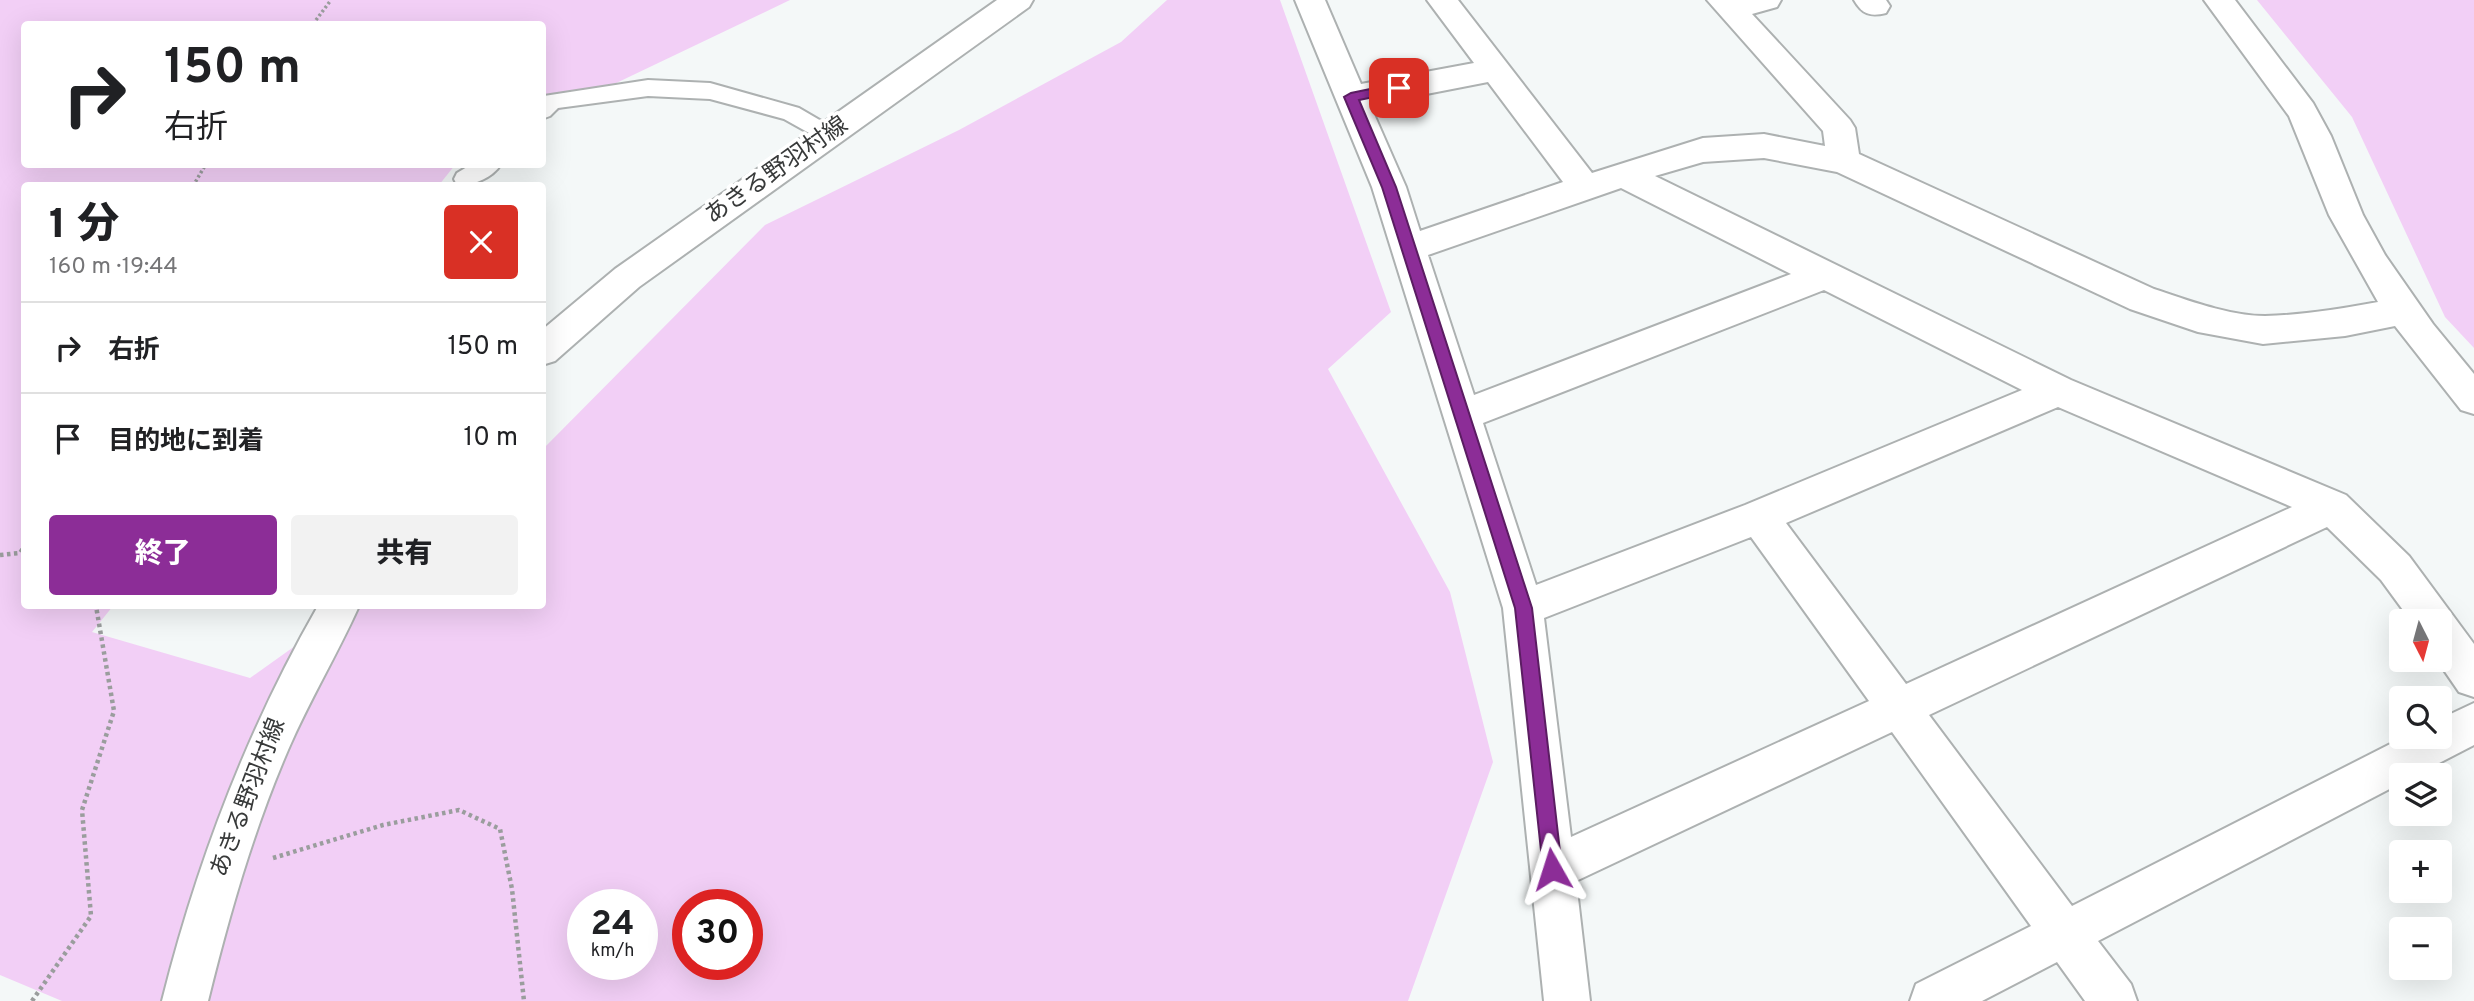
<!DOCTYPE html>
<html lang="ja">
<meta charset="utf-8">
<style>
body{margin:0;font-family:Overpass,"Noto Sans JP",sans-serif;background:#f2f2f2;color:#202124;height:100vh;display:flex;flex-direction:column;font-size:26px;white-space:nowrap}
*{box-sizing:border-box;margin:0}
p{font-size:23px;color:#757577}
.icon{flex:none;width:38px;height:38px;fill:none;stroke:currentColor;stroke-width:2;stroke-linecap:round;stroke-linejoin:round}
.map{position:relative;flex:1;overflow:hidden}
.side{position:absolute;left:21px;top:182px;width:525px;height:427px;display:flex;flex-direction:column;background:#fff;border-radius:7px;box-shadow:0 7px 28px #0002}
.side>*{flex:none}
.top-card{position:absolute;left:21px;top:21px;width:525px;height:147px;border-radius:7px;box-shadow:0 7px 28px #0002;background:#fff;color:#202124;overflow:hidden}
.needle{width:46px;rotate:174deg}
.buttons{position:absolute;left:2389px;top:609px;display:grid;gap:14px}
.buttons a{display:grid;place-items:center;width:63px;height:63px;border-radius:7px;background:#fff;box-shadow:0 7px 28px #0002;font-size:35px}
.speed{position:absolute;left:567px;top:889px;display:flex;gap:14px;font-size:35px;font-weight:700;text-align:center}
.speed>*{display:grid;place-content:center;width:91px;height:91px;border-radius:50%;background:#fff;box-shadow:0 7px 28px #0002;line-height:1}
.speed small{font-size:18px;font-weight:400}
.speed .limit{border:10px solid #d22;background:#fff;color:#111}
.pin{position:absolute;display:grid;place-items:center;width:60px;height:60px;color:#fff;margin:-30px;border-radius:14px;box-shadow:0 4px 10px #0006}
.me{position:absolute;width:77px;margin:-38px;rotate:354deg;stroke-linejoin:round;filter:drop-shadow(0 0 5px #0008)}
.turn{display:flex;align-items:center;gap:24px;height:147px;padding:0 28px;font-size:32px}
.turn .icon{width:91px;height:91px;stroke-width:2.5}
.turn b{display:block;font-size:49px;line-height:60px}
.round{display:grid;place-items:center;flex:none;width:74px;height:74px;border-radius:7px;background:#f2f2f2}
.headline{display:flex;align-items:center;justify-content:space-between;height:119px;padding:0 28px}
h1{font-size:42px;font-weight:800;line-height:52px}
.button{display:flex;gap:14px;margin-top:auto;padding:14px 28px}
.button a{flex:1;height:80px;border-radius:7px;background:#8c2d97;color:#fff;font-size:28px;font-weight:800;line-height:80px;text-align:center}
.button a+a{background:#f2f2f2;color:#202124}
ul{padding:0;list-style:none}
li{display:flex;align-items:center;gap:21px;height:91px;padding:0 28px;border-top:2px solid #e0e0e0}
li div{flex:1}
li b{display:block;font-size:26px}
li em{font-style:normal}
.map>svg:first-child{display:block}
.green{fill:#f2cff6;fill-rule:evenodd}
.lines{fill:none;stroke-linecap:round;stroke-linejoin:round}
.service-casing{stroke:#adb1b1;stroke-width:4}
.minor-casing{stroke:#adb1b1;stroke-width:4}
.secondary-casing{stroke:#adb1b1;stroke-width:4}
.path-far1{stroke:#9a9d9d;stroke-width:3.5;stroke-dasharray:2.5 2.5;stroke-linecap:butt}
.path{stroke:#9a9d9d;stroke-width:4.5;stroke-dasharray:3.5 3.5;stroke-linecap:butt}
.service{fill:#fff;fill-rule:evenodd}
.minor{fill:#fff;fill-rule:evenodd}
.secondary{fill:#fff;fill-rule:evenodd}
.route{fill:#8c2d97;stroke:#5b1d62;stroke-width:2}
.labels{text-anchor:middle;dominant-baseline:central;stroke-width:7;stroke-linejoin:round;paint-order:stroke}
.street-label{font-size:24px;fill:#383a3a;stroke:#fff}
</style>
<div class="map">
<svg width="2474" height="1001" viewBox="0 0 2474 1001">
<rect width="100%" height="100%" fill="#f4f8f8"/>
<!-- green -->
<g class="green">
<path d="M0 0H790L543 118 542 24H24V164L455 165 439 185 24 186V606H113L92 632 250 678 351 606H542L543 449 765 225 959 130 1121 42 1167 0H1280L1391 312 1328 369 1450 592 1493 762 1408 1001H62L0 975ZM583 905H642V964H583ZM688 905H747V964H688Z"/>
<polygon points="2257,0 2474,0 2474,348 2445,317 2352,117"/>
</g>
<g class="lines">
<!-- service casing -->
<g class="service-casing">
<g id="service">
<polygon points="648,80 710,83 799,108 835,129 838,135 835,141 827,143 784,119 710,99 648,96 558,108 550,116 542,119 544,96"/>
<path d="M472 164H501C493 178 472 186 457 185L454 179 457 173Z"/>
</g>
</g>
<!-- minor casing -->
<g class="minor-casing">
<g id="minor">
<path d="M1295 0H1325L1361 84 1474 63 1427 0H1458L1592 173 1703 138 1764 134 1825 146 1823 131 1707 0H1781L1777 7 1752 14 1850 120 1855 128 1859 154 2154 289C2187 300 2230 316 2265 316 2302 315 2341 309 2378 302L2329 215 2289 116 2204 0H2235L2313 103 2331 136 2363 215 2385 255 2433 324 2474 374V414L2461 410 2395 326 2345 336 2263 344 2198 332 2130 309 1837 172 1764 158 1703 162 1655 176 2071 380 2346 495 2409 556 2474 644V697L2459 692 2437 660H2440V621H2411L2381 580 2327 527 1929 715 2072 906 2404 737H2440V719L2474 703V745L2416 775H2401V783L2098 941 2131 984 2137 1001H2085L2057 962 1982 1001H1910L1916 984 2031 926 1892 732 1576 881 1590 1001H1544L1503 608 1372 187ZM1488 82 1563 182 1420 231 1406 187 1370 105ZM1621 188 1791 274 1474 395 1428 255ZM1824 290 2022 390 1745 505 1536 585 1483 423ZM2058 407 2292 507 1906 684 1786 523ZM1751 537 1869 701 1571 837 1544 618Z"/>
<path d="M1854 0H1886L1890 6 1886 13C1870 17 1862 14 1854 0Z"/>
</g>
</g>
<!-- secondary casing -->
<g class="secondary-casing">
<g id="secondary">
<polygon points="997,0 1033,0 1029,7 639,287 555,361 542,365 542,330 615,269"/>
<path d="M318 606H359C337 655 309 701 288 750 253 831 229 916 208 1001H162C197 862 247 730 318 606Z"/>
</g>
</g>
<!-- path-far1 -->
<g class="path-far1">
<polyline points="313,24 331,0"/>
<polyline points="193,186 206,164"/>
</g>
<!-- path -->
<g class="path">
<polyline points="0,555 20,553 24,547"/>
<polyline points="273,858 383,825 459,810 500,829 512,889 524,1001"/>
<polyline points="32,1001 91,916 82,810 114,711 96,606"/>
</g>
<!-- service -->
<use href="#service" class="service"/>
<!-- minor -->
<use href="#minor" class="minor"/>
<!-- secondary -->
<use href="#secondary" class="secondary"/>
</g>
<!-- route -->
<polygon class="route" points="1399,83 1404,85 1404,91 1359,100 1396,187 1532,608 1562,869 1559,875 1552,878 1546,875 1543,869 1515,608 1382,187 1344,97 1351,93"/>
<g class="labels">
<!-- street labels -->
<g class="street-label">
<text transform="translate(777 171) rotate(-35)">あきる野羽村線</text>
<text transform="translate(249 798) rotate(-69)">あきる野羽村線</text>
</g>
</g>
</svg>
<div class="buttons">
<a><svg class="needle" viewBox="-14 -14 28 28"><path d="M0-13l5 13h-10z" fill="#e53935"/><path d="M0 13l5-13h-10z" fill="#757577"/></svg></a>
<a><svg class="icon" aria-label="search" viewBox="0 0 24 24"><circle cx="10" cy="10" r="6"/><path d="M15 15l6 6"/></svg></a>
<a><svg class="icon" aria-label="layers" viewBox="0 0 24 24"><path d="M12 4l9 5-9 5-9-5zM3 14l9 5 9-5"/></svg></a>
<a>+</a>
<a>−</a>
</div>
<div class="speed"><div>24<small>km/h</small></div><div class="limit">30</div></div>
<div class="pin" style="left:1399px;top:88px;background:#d93025"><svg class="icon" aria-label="arrive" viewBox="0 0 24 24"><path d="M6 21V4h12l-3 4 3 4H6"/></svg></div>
<svg class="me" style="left:1552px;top:869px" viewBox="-20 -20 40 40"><path d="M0-17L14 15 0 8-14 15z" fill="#8c2d97" stroke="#fff" stroke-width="4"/></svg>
<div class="top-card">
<div class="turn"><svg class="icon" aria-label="right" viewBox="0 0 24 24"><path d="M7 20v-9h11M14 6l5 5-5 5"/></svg><div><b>150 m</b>右折</div></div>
</div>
<section class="side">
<div class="headline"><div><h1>1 分</h1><p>160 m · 19:44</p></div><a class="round" style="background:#d93025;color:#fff"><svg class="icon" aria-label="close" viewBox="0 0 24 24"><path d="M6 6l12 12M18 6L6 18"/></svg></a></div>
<ul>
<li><svg class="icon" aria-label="right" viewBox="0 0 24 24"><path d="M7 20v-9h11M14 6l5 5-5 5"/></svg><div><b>右折</b></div><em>150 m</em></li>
<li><svg class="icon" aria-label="arrive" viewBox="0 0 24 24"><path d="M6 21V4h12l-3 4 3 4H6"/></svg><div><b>目的地に到着</b></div><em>10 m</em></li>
</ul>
<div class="button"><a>終了</a><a>共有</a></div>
</section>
</div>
